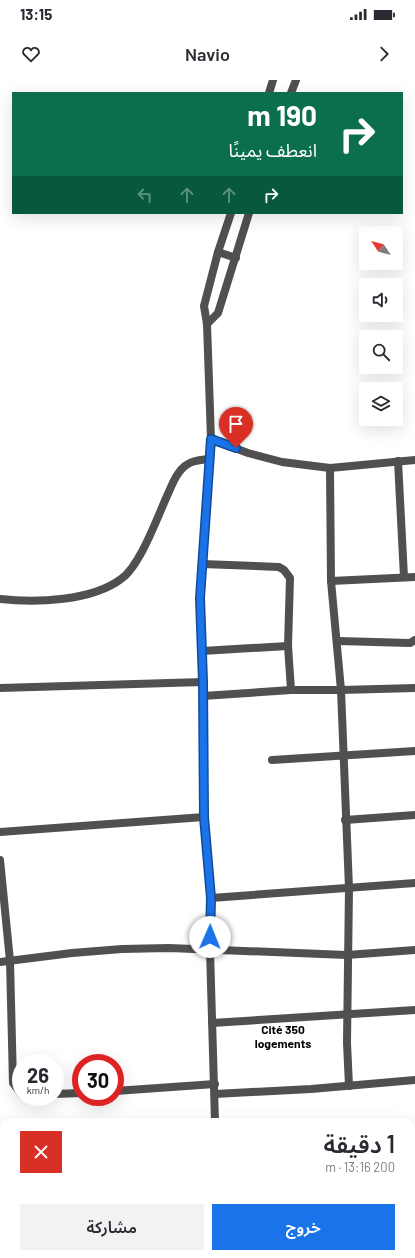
<!DOCTYPE html>
<html lang="ar">
<meta charset="utf-8">
<style>
body{margin:0;font-family:Barlow,"Noto Sans Arabic",sans-serif;background:#f2f2f3;color:#2b2b33;direction:rtl;height:100vh;display:flex;flex-direction:column;font-size:15px;white-space:nowrap}
*{box-sizing:border-box;margin:0}
p{font-size:13px;color:#7c7c81}
.icon{flex:none;width:22px;height:22px;fill:none;stroke:currentColor;stroke-width:2;stroke-linecap:round;stroke-linejoin:round}
.map{position:relative;flex:1;overflow:hidden;direction:ltr}
.details{position:absolute;left:0px;top:1038px;width:415px;height:140px;display:flex;flex-direction:column;background:#fff;border-radius:12px 12px 0 0;box-shadow:0 4px 16px #0002;direction:rtl}
.details>*{flex:none}
.hud{position:absolute;left:12px;top:12px;width:391px;height:122px;border-radius:0px;box-shadow:0 4px 16px #0002;direction:rtl;background:#0b6e4f;color:#fff;overflow:hidden}
.needle{width:26px;rotate:305deg}
.controls{position:absolute;left:359px;top:146px;display:grid;gap:8px}
.controls a{display:grid;place-items:center;width:44px;height:44px;border-radius:0px;background:#fff;box-shadow:0 4px 16px #0002;font-size:20px}
.speed{position:absolute;left:12px;top:974px;display:flex;gap:8px;font-size:20px;font-weight:700;text-align:center}
.speed>*{display:grid;place-content:center;width:52px;height:52px;border-radius:50%;background:#fff;box-shadow:0 4px 16px #0002;line-height:1}
.speed small{font-size:10px;font-weight:400}
.speed .limit{border:6px solid #d22;background:#fff;color:#111}
.pin{position:absolute;display:grid;place-items:center;width:34px;height:34px;color:#fff;margin:-41px -17px;border-radius:50% 50% 50% 0;rotate:-45deg;box-shadow:0 0 4px #0007}
.pin .icon{rotate:45deg}
.me{position:absolute;width:44px;margin:-22px;rotate:1deg;stroke-linejoin:round;filter:drop-shadow(0 0 3px #0008)}
.turn{display:flex;align-items:center;gap:14px;height:84px;padding:0 20px;font-size:18px}
.turn .icon{width:52px;height:52px;stroke-width:2.5}
.turn b{display:block;font-size:28px;line-height:34px}
.lanes{display:flex;align-items:center;height:38px;padding:0 20px;background:#0003;justify-content:center;gap:20px;direction:ltr}
.lanes .off{opacity:.35}
.round{display:grid;place-items:center;flex:none;width:42px;height:42px;border-radius:0px;background:#f2f2f3}
.overview{display:flex;align-items:center;justify-content:space-between;height:68px;padding:0 20px}
h1{font-size:24px;font-weight:600;line-height:30px}
.action{display:flex;gap:8px;margin-top:auto;padding:8px 20px}
.action a{flex:1;height:46px;border-radius:0px;background:#1a73e8;color:#fff;font-size:16px;font-weight:600;line-height:46px;text-align:center}
.action a+a{background:#f2f2f3;color:#2b2b33}
.status{display:flex;justify-content:space-between;align-items:center;height:28px;padding:0 20px;background:#fff;direction:ltr}
.status svg{height:11px;fill:currentColor}
header{display:flex;justify-content:space-between;align-items:center;height:52px;padding:0 20px;background:#fff;font-size:18px;font-weight:600}
.map>svg:first-child{display:block}
.lines{fill:none;stroke-linecap:round;stroke-linejoin:round}
.minor{stroke:#505050;stroke-width:8}
.route-casing{stroke:#114b97;stroke-width:10}
.route{stroke:#1a73e8;stroke-width:7}
.labels{text-anchor:middle;dominant-baseline:central;stroke-width:4;stroke-linejoin:round;paint-order:stroke}
.neighbourhood-label{font-size:12px;font-weight:bold;fill:#000;stroke:#fff}
</style>
<div class="status"><b>13:15</b><svg viewBox="0 0 49 12"><path d="M0 12V9h3v3zM5 12V6h3v6zM10 12V3h3v9zM15 12V0h3v12zM26 1h20v11H26zM47 4h2v5h-2z"/></svg></div>
<header><svg class="icon" aria-label="forward" viewBox="0 0 24 24"><path d="M9 5l7 7-7 7"/></svg>Navio<svg class="icon" aria-label="heart" viewBox="0 0 24 24"><path d="M12 20l-8-8c-3-5 5-10 8-4 3-6 11-1 8 4z"/></svg></header>
<div class="map">
<svg width="415" height="1178" viewBox="0 0 415 1178">
<rect width="100%" height="100%" fill="#fff"/>
<g class="lines">
<!-- minor -->
<g class="minor">
<polyline points="269,13 273,0"/>
<polyline points="291,13 296,0"/>
<polyline points="218,172 236,178"/>
<polyline points="207,244 218,233 249,133"/>
<polyline points="211,359 248,373 282,382 330,388 415,380"/>
<polyline points="398,381 404,497"/>
<polyline points="330,388 331,501 341,610 415,608"/>
<polyline points="202,484 279,487 284,490 290,498 288,566 291,610 341,610 349,808 347,963 349,1006"/>
<polyline points="331,501 415,497"/>
<path d="M0 519C36 523 92 521 121 499 140 486 157 438 167 416 172 405 177 390 188 384 194 380 202 380 209 379"/>
<polyline points="338,561 410,563 415,560"/>
<polyline points="202,571 288,566"/>
<polyline points="0,608 203,602"/>
<polyline points="203,616 291,610"/>
<polyline points="272,680 415,671"/>
<polyline points="345,740 415,735"/>
<polyline points="0,752 204,737"/>
<polyline points="0,780 10,881 13,1003 21,1014"/>
<polyline points="211,818 415,803"/>
<polyline points="0,882 72,873 122,869 169,868 347,875 415,870"/>
<polyline points="212,943 415,930"/>
<polyline points="115,1011 215,1004"/>
<polyline points="55,1014 81,1013"/>
<polyline points="215,1014 311,1009 415,1000"/>
<polyline points="215,1042 210,870 211,818 204,737 203,602 200,518 211,359 207,244 204,226 218,172 231,133"/>
<polyline points="411,1137 415,1136"/>
<polyline points="56,1178 57,1174"/>
<polyline points="199,1178 200,1174"/>
</g>
</g>
<g class="lines">
<!-- route casing -->
<g class="route-casing">
<polyline id="route" points="210,857 211,818 204,737 203,602 200,518 211,359 236,368"/>
</g>
<!-- route -->
<use href="#route" class="route"/>
</g>
<g class="labels">
<!-- neighbourhood labels -->
<g class="neighbourhood-label">
<text x="283" y="949">Cité 350<tspan x="283" dy="14">logements</tspan></text>
</g>
</g>
</svg>
<div class="controls">
<a><svg class="needle" viewBox="-14 -14 28 28"><path d="M0-13l5 13h-10z" fill="#e53935"/><path d="M0 13l5-13h-10z" fill="#7c7c81"/></svg></a>
<a><svg class="icon" aria-label="sound" viewBox="0 0 24 24"><path d="M4 9h4l5-4v14l-5-4H4zM17 9q2 3 0 6"/></svg></a>
<a><svg class="icon" aria-label="search" viewBox="0 0 24 24"><circle cx="10" cy="10" r="6"/><path d="M15 15l6 6"/></svg></a>
<a><svg class="icon" aria-label="layers" viewBox="0 0 24 24"><path d="M12 4l9 5-9 5-9-5zM3 14l9 5 9-5"/></svg></a>
</div>
<div class="speed"><div>26<small>km/h</small></div><div class="limit">30</div></div>
<div class="pin" style="left:236px;top:368px;background:#d93025"><svg class="icon" aria-label="arrive" viewBox="0 0 24 24"><path d="M6 21V4h12l-3 4 3 4H6"/></svg></div>
<svg class="me" style="left:210px;top:857px" viewBox="-20 -20 40 40"><circle r="19" fill="#fff"/><path d="M0-13L10 11 0 6-10 11z" fill="#1a73e8"/></svg>
<div class="hud">
<div class="turn"><svg class="icon" aria-label="right" viewBox="0 0 24 24"><path d="M7 20v-9h11M14 6l5 5-5 5"/></svg><div><b>190 m</b>انعطف يمينًا</div></div>
<div class="lanes"><svg class="icon off" aria-label="left" viewBox="0 0 24 24"><path d="M17 20v-9H6M10 6l-5 5 5 5"/></svg><svg class="icon off" aria-label="ahead" viewBox="0 0 24 24"><path d="M12 20V5M6 11l6-6 6 6"/></svg><svg class="icon off" aria-label="ahead" viewBox="0 0 24 24"><path d="M12 20V5M6 11l6-6 6 6"/></svg><svg class="icon" aria-label="right" viewBox="0 0 24 24"><path d="M7 20v-9h11M14 6l5 5-5 5"/></svg></div>
</div>
<section class="details">
<div class="overview"><div><h1>1 دقيقة</h1><p>200 m · 13:16</p></div><a class="round" style="background:#d93025;color:#fff"><svg class="icon" aria-label="close" viewBox="0 0 24 24"><path d="M6 6l12 12M18 6L6 18"/></svg></a></div>
<div class="action"><a>خروج</a><a>مشاركة</a></div>
</section>
</div>
